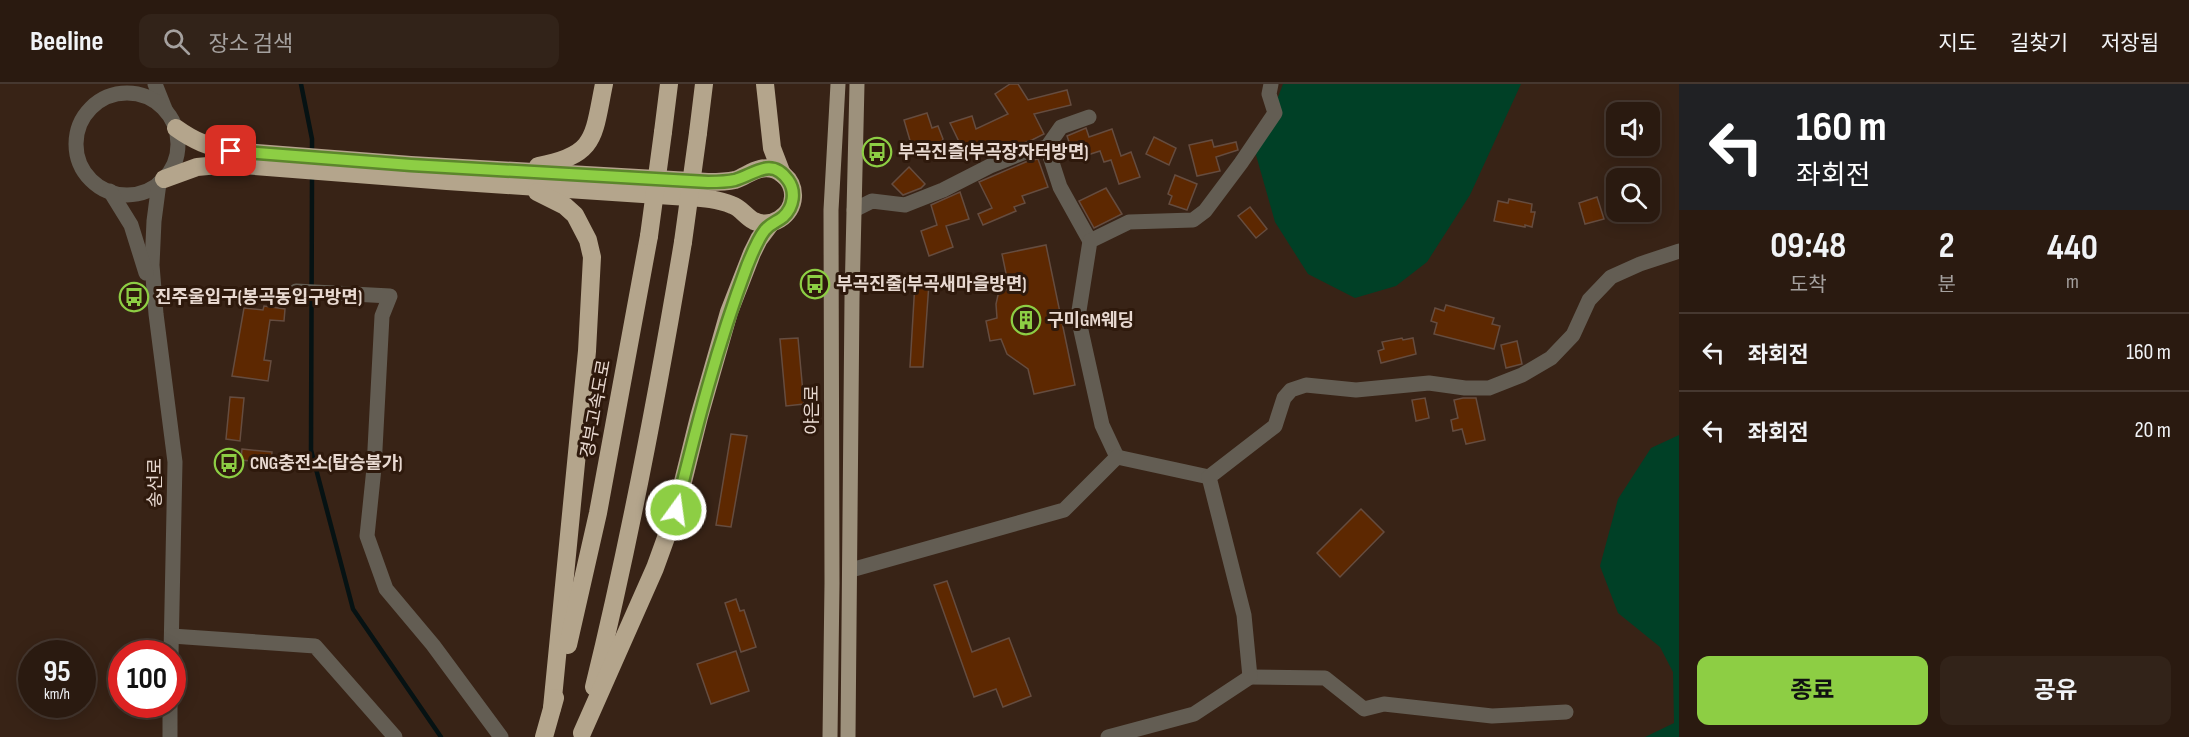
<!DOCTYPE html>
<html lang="ko">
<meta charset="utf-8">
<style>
body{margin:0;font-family:"Sofia Sans Condensed","Noto Sans KR",sans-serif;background:#322319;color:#f1f3f6;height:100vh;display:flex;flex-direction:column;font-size:22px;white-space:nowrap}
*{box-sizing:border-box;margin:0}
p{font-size:20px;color:#a5a19f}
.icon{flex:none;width:33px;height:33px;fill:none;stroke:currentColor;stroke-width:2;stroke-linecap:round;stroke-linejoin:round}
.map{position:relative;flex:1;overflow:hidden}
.panel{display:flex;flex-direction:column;background:#2a1a10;width:510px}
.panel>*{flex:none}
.hud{background:#202124;color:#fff;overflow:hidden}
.controls{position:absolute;left:1606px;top:18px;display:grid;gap:12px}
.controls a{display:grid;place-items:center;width:54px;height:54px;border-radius:12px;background:#2a1a10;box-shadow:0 3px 15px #0003,0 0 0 2px #463830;font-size:30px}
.speed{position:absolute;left:18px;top:556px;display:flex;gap:12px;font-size:30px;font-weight:700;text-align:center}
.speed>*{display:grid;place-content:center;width:78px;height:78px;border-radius:50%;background:#2a1a10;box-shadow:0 3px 15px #0003,0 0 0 2px #463830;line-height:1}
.speed small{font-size:15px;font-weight:400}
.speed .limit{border:9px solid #d22;background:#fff;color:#111}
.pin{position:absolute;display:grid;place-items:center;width:51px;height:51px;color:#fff;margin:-26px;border-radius:12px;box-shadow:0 3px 9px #0006}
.me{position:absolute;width:66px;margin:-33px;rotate:14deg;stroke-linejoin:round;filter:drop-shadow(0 0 4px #0008)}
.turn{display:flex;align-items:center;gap:21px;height:126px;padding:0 18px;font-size:27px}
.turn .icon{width:78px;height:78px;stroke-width:2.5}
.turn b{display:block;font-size:42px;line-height:51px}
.eta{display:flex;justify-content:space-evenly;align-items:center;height:102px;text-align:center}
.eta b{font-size:36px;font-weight:700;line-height:42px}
.button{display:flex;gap:12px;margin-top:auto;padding:12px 18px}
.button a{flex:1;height:69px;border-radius:12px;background:#8dce44;color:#111;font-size:24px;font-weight:700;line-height:69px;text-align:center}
.button a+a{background:#322319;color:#f1f3f6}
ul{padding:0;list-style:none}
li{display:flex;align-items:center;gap:18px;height:78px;padding:0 18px;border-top:2px solid #463830}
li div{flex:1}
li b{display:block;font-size:22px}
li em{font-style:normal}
header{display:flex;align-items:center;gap:36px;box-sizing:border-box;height:84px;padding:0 30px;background:#2a1a10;border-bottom:2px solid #463830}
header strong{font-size:28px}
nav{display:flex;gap:33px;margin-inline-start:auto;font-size:21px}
.search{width:420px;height:54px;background:#322319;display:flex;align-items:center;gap:15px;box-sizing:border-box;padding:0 21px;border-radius:12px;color:#a5a19f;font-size:22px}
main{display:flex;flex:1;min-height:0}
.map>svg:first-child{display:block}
.green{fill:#004026}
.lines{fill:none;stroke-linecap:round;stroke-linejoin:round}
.stream{stroke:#061213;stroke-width:4.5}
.building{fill:#5d2801;stroke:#654c3f;stroke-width:1.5}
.minor{stroke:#635d53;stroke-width:15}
.major{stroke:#9d917c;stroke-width:15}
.highway{stroke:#b4a58c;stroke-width:18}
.highway-bridge{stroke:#b4a58c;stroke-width:18}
.route-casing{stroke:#5c862c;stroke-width:15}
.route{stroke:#8dce44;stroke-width:10}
.labels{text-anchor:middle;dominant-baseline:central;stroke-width:6;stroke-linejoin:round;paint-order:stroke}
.poi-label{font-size:18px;font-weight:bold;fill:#e8d9d1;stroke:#2e190c;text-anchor:start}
.street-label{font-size:18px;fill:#e8d9d1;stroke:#2e190c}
</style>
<header>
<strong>Beeline</strong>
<div class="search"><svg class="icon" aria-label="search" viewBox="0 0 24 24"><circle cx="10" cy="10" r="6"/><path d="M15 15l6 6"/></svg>장소 검색</div>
<nav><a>지도</a><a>길찾기</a><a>저장됨</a></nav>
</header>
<main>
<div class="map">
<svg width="1679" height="653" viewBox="0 0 1679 653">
<rect width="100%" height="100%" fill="#382316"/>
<!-- green -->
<g class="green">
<polygon points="1283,0 1521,0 1470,111 1427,178 1396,202 1355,214 1308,190 1275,138 1256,71"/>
<polygon points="1679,351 1679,653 1645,653 1674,639 1673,588 1660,563 1618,529 1600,482 1618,415 1651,364"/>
</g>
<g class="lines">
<!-- stream -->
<g class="stream">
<polyline points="301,0 312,55 312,68"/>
<polyline points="312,92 311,366 353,525 441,653"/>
</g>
</g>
<!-- building -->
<g class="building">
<polygon points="1010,0 1018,0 1028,16 1067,6 1071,21 1034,30 1044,50 1032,56 998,68 996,63 966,72 950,39 972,32 976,45 1008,30 995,10"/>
<polygon points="927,29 932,44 938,42 943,55 935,69 911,60 904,36"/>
<polygon points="1086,44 1089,53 1112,45 1121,72 1131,68 1140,93 1119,100 1111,76 1104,78 1100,67 1075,75 1067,52"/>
<polygon points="1154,53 1176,64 1169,81 1146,70"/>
<polygon points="1212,56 1214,63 1236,58 1238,66 1216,73 1220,87 1197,92 1189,61"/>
<polygon points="1038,75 1048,103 1022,112 1025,119 1014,123 1016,127 983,141 978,130 992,124 979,98 1028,77"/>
<polygon points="909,83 925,100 921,104 903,111 892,100"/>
<polygon points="1175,91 1197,100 1187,126 1169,120 1172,112 1168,110"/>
<polygon points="1106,104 1122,130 1094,144 1079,117"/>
<polygon points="960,108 969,135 946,142 953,163 929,172 921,147 937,141 931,121"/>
<polygon points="1597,113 1604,135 1585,140 1579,119"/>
<polygon points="1509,115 1532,120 1531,128 1535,128 1532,143 1525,141 1525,143 1494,137 1498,117 1508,119"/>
<polygon points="1250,123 1267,145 1256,154 1238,132"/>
<polygon points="1046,161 1075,301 1034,310 1028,285 1007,270 1001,255 990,257 986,237 997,234 996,220 998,211 1009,204 1002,170"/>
<polygon points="915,198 929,199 923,283 910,283"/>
<polygon points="1446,221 1494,234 1492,240 1500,242 1494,265 1434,250 1437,239 1431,237 1435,224 1444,227"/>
<polygon points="264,222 285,225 284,237 270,236 264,276 271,277 268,297 232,292 244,224 263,226"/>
<polygon points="798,254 804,320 786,322 780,255"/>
<polygon points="1402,254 1403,256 1413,254 1416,270 1381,279 1378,267 1384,265 1382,258"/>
<polygon points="1517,257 1522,280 1506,284 1501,261"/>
<polygon points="230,313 244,314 240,357 226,355"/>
<polygon points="1425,314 1429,334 1416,337 1412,316"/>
<polygon points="1463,314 1476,314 1485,356 1466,360 1462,345 1453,347 1451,336 1458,334 1454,316"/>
<polygon points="731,350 747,352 731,443 716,441"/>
<polygon points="242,365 272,368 271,379 241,376"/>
<polygon points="1361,425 1384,448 1340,493 1317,469"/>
<polygon points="947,497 972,568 1009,554 1031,612 1003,623 996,605 974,613 934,501"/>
<polygon points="736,515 740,527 744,526 756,563 741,568 725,519"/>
<polygon points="736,567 749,607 711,620 697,580"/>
</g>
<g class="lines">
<!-- minor -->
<g class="minor">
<polyline points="155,0 165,25"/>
<circle cx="127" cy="60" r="51"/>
<polyline points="1047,63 1060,103 1090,157"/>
<polyline points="159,99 154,137 152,181 156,230 175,378 171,570"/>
<polyline points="110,107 131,141 146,189"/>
<polyline points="854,126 872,117 905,121 943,106 990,82 1025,68 1047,63 1061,43 1089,33"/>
<polyline points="296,207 390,212 382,232 374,384 367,452 386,505 433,561 501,653"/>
<polyline points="1117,373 1102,341 1078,233 1090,157 1129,138 1193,136 1205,127 1241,79 1275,29 1269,10 1271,0"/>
<polyline points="851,486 1064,426 1117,373 1209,393"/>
<polyline points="172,552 315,562 395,653"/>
<polyline points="1250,593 1325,594 1364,625 1384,620 1492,632 1566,628"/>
<polyline points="170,653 170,621"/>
<polyline points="1108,653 1194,630 1250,593 1244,531 1209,393 1275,342 1284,314 1291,306 1306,301 1356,306 1429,299 1465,304 1489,304 1522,291 1551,274 1573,251 1589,216 1611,193 1640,180 1679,167"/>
</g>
<!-- major -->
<g class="major">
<polyline points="830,653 832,499 831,126 838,0"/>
<polyline points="848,653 852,214 857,0"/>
</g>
<!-- highway -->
<g class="highway">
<polyline points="765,0 772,64 782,90"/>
<polyline points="663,48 669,0"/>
<polyline points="698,49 704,0"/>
<path d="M538 82C597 71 593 53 604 0"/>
<path d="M164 95 197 83 230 80C303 86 375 92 447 97 527 103 608 107 688 113 703 114 718 115 732 121 741 124 745 132 754 137 771 145 792 132 793 113 794 95 777 81 760 85 751 87 744 93 735 96 726 98 717 98 708 98L411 81 231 67C209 63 194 57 176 44"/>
<polyline points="537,108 565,122 575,131 588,156 592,173 587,267 552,624"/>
<polyline points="568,561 598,429 649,152"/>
<path d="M594 603C630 456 658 308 683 158"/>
<polyline points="582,649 655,484 676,426 699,333 729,228 752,169 759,155 771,139"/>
<polyline points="544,653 555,614"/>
</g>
<!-- highway-bridge -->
<g class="highway-bridge">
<polyline points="649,152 663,48"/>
<polyline points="683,158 698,49"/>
</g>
</g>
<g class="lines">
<!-- route casing -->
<g class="route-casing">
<path id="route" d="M231 67 411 81 708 98C717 98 726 98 735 96 754 91 771 72 788 96 796 107 794 123 783 133 777 138 771 139 765 146 757 156 752 170 747 182 717 262 696 344 676 426"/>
</g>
<!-- route -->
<use href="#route" class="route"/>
</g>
<!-- icons -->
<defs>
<g id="bus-ring" transform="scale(1.5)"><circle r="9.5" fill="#2e190c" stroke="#8dce44" stroke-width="1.5"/><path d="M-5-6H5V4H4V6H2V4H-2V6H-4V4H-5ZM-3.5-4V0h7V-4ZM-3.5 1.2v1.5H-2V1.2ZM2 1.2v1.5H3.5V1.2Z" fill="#8dce44"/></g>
<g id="building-ring" transform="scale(1.5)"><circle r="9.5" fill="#2e190c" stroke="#8dce44" stroke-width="1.5"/><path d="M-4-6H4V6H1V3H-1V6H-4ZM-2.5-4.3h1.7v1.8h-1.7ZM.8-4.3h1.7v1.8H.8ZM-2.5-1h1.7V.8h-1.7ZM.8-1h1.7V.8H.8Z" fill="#8dce44"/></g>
</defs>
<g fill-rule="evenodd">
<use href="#bus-ring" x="877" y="68"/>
<use href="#bus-ring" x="815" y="200"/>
<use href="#bus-ring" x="134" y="213"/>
<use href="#building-ring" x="1026" y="236"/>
<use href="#bus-ring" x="229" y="379"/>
</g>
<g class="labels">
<!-- poi labels -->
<g class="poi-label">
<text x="898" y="68">부곡진즐(부곡장자터방면)</text>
<text x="836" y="200">부곡진줄(부곡새마을방면)</text>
<text x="155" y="213">진주울입구(봉곡동입구방면)</text>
<text x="1047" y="236">구미GM웨딩</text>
<text x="250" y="379">CNG충전소(탑승불가)</text>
</g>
<!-- street labels -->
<g class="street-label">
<text transform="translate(596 325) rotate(-80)">경부고속도로</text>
<text transform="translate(812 326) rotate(-90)">야은로</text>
<text transform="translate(155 399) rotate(-90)">송선로</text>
</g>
</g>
</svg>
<div class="controls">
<a><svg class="icon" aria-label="sound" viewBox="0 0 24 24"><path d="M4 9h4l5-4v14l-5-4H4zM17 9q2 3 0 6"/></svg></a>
<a><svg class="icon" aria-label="search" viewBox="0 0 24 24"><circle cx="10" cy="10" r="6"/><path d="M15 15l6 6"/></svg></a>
</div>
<div class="speed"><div>95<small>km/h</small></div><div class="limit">100</div></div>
<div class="pin" style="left:231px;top:67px;background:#d93025"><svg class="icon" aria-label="arrive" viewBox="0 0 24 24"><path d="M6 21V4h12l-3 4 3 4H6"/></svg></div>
<svg class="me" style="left:676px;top:426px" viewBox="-20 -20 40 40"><circle r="17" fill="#8dce44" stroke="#fff" stroke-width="3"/><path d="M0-11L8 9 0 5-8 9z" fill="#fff"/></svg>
</div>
<section class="panel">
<div class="hud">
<div class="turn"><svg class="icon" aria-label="left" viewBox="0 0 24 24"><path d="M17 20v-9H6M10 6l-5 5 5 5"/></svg><div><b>160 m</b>좌회전</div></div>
</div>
<div class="eta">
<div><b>09:48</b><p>도착</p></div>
<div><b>2</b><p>분</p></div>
<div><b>440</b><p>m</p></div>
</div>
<ul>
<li><svg class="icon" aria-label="left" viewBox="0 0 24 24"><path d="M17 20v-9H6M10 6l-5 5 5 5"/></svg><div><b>좌회전</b></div><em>160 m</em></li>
<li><svg class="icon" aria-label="left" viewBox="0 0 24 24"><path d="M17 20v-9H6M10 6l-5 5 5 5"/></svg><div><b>좌회전</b></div><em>20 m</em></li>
</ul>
<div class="button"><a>종료</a><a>공유</a></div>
</section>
</main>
